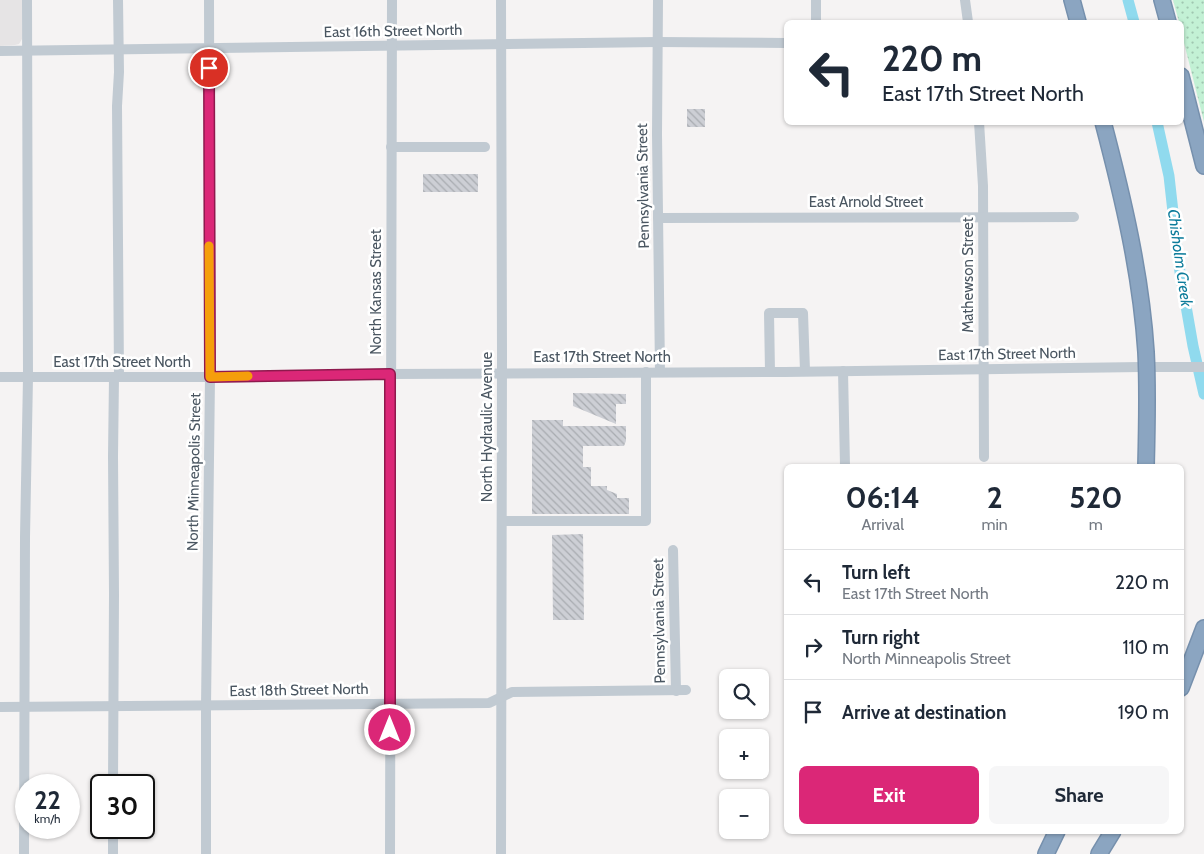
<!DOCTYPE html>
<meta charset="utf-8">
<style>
body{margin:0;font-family:Cabin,sans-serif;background:#f6f6f7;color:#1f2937;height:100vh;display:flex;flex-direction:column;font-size:19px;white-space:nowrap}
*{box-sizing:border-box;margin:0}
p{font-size:16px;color:#747a83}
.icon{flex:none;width:28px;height:28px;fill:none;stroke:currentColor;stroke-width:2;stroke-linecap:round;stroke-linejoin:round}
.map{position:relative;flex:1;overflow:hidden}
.sheet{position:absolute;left:784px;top:464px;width:400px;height:370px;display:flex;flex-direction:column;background:#fff;border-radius:8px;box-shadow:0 1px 4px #0004}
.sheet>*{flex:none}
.top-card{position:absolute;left:784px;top:20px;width:400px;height:105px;border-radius:8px;box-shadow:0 1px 4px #0004;background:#fff;color:#1f2937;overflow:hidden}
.controls{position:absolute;left:719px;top:669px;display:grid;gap:10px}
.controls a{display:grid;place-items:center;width:50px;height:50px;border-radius:8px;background:#fff;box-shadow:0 1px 4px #0004;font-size:25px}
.speed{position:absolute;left:15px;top:774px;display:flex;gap:10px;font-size:25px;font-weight:700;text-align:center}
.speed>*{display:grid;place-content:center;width:65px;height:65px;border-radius:50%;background:#fff;box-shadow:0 1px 4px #0004;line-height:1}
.speed small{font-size:12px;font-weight:400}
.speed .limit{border:2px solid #111;border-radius:8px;background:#fff;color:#111}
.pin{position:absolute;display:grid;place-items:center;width:42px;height:42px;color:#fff;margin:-21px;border:2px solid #fff;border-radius:50%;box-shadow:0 1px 5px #0007}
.me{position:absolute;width:55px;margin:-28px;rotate:0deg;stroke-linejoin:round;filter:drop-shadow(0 0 4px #0008)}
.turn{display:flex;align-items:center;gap:18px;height:105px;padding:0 15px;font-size:22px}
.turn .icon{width:65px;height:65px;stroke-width:2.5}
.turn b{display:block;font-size:35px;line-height:42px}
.eta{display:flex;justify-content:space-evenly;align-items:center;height:85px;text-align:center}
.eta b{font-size:30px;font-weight:800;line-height:35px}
.button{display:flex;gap:10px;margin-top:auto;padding:10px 15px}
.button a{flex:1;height:58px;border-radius:8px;background:#db2777;color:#fff;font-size:20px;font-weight:800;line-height:58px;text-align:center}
.button a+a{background:#f6f6f7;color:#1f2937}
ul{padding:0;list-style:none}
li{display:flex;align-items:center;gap:15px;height:65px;padding:0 15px;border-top:1px solid #e0e1e3}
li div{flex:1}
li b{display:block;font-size:19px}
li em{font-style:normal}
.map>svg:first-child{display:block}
.education{fill:#e6e4e5}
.park{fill:url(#park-dots)}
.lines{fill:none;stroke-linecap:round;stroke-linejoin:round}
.canal{stroke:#90daee;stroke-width:11}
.building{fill:url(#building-back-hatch)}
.highway-casing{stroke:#7690ad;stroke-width:18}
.minor{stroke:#c1cad2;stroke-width:10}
.highway{stroke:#8ba5c1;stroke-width:15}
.highway-bridge-casing{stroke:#7690ad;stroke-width:18;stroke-linecap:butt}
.highway-bridge{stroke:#8ba5c1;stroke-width:15}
.route-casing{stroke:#8e194d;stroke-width:12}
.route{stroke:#db2777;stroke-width:9}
.slow{stroke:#f59e0b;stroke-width:9}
.labels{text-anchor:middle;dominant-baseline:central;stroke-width:5;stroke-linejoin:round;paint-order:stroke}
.street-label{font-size:15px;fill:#4a5661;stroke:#fff}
.water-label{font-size:16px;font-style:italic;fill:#0c7c9b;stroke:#fff}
</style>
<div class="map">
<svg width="1204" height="854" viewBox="0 0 1204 854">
<defs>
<pattern id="park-dots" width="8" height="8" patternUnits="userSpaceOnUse" patternTransform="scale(1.25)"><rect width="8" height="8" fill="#c3f1d5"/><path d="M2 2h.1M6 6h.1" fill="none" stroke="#a0c6b0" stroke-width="1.8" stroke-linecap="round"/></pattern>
<pattern id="building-back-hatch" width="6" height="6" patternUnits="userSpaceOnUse" patternTransform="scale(1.25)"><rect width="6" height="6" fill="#cdcfd5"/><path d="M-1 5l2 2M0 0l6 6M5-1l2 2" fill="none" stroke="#a8abb0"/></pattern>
</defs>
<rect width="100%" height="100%" fill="#f5f3f3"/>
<!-- education -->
<polygon class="education" points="0,0 22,0 22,39 19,44 15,45 0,46"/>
<!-- park -->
<polygon class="park" points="1173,0 1204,0 1204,122 1181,31 1181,22 1179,22"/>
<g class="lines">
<!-- canal -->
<g class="canal">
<polyline points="1128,0 1134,22"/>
<polyline points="1157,122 1169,176 1179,266 1193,346 1204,394"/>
</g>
</g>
<!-- building -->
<g class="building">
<rect x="687" y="109" width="18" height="18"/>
<rect x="423" y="174" width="55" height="18"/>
<polygon points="573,393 626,394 626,404 616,404 616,424 573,406"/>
<polygon points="532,420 563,420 563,426 626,426 626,441 624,446 583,446 583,467 591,467 591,486 607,486 607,490 617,494 617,498 629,498 629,514 532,514"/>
<polygon points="583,534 584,620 553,620 552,535"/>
</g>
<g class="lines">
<!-- highway casing -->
<g class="highway-casing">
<g id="highway">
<polyline points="1072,0 1078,22"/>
<polyline points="1162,0 1168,22"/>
<polyline points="1181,76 1204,166"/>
<polyline points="1181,688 1204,628"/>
<polyline points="1046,854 1057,831"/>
<polyline points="1099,854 1113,831"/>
</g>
</g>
<!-- minor -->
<g class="minor">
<polyline points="118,0 119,72 117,106 119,377"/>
<polyline points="501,0 502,355 501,854"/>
<polyline points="658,0 657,134 660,372"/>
<polyline points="965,0 968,22"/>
<polyline points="816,22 816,0"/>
<polyline points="0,51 658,42 786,43"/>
<polyline points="979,122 983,186 984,457"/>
<polyline points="391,147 485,147"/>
<polyline points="658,218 1074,217"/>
<polyline points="843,371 845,466"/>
<polyline points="770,372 769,313 803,313 805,371"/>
<polyline points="0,377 210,377 390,374 785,372 1141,367 1204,367"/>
<polyline points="502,521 646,521 646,372"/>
<polyline points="673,550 676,691"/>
<polyline points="0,707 489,703 512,692 686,690"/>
<polyline points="113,785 114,594 113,456 114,377"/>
<polyline points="113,828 113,854"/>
<polyline points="24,854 25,537 28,377 27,0"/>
<polyline points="206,854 206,706 210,377 209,0"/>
<polyline points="390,854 392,0"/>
</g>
<!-- highway -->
<use href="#highway" class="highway"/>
<!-- highway-bridge casing -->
<g class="highway-bridge-casing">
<path id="highway-bridge" d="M1103 122C1123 198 1141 274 1146 352 1148 390 1147 428 1146 466"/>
</g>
<!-- highway-bridge -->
<use href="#highway-bridge" class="highway-bridge"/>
</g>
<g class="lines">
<!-- route casing -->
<g class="route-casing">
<polyline id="route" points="209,68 210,377 390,374 390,730"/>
</g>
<!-- route -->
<use href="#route" class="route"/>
<!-- slow -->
<polyline class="slow" points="209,246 210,377 248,376"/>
</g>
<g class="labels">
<!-- street labels -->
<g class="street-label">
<text transform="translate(393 31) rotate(-1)">East 16th Street North</text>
<text transform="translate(643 186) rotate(-91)">Pennsylvania Street</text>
<text x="866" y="202">East Arnold Street</text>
<text transform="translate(968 275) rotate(-90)">Mathewson Street</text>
<text transform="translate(376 292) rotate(-90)">North Kansas Street</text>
<text transform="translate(1007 354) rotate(-1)">East 17th Street North</text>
<text x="602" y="357">East 17th Street North</text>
<text x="122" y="362">East 17th Street North</text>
<text transform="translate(487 427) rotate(-90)">North Hydraulic Avenue</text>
<text transform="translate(194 472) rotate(-89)">North Minneapolis Street</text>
<text transform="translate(659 621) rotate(-91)">Pennsylvania Street</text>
<text transform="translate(299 690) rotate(-1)">East 18th Street North</text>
</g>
<!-- water labels -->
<g class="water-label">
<text transform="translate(1180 258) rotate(82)">Chisholm Creek</text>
</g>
</g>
</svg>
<div class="controls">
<a><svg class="icon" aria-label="search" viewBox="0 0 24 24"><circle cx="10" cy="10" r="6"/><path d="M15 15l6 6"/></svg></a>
<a>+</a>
<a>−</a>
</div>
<div class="speed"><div>22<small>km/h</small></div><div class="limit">30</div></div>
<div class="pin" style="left:209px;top:68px;background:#d93025"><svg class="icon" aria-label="arrive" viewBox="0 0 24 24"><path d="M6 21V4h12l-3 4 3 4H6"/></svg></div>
<svg class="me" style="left:390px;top:730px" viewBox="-20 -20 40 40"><circle r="17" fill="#db2777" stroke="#fff" stroke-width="3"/><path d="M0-11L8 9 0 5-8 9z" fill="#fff"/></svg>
<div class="top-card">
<div class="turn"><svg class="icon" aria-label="left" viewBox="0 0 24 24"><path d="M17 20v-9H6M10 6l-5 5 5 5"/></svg><div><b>220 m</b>East 17th Street North</div></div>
</div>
<section class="sheet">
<div class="eta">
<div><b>06:14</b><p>Arrival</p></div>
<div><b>2</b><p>min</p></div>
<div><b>520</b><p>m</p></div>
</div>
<ul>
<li><svg class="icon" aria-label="left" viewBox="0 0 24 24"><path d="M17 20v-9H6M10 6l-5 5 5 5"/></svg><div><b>Turn left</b><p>East 17th Street North</p></div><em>220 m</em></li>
<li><svg class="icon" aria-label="right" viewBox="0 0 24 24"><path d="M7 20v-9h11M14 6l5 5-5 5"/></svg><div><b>Turn right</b><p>North Minneapolis Street</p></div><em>110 m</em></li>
<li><svg class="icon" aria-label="arrive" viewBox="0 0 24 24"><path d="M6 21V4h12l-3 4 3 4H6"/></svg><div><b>Arrive at destination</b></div><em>190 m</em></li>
</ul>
<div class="button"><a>Exit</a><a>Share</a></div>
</section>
</div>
